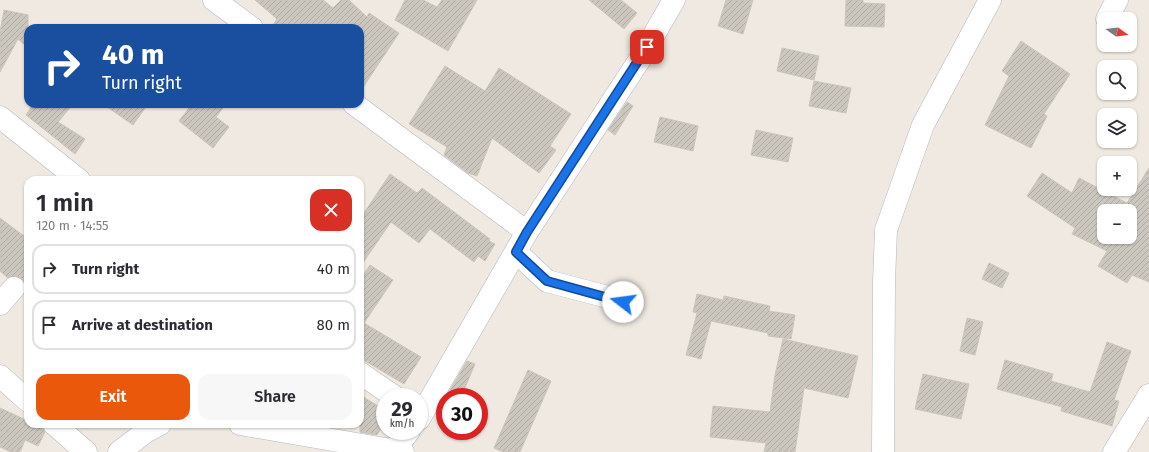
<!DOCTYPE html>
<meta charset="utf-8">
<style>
body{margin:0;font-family:"Fira Sans",sans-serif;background:#f7f7f7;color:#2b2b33;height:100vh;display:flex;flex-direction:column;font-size:15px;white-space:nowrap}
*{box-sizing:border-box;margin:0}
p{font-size:13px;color:#7c7c81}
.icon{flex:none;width:22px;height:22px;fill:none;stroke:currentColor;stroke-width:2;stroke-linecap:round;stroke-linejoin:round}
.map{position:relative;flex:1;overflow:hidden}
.drawer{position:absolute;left:24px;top:176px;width:340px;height:252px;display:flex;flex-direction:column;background:#fff;border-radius:12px;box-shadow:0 1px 3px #0004}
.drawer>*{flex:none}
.hud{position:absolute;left:24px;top:24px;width:340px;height:84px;border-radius:12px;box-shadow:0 1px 3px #0004;background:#1a4fa0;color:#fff;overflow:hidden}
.needle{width:26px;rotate:104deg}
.fabs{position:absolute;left:1097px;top:12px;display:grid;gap:8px}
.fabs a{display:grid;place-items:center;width:40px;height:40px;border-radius:8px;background:#fff;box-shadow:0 1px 3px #0004;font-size:20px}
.speed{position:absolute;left:376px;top:388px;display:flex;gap:8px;font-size:20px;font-weight:700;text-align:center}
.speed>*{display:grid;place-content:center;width:52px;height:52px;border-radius:50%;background:#fff;box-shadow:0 1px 3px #0004;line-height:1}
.speed small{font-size:10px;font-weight:400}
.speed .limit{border:6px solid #d22;background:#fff;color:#111}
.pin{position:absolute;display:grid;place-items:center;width:34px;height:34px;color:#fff;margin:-17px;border-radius:8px;box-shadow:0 2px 6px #0006}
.me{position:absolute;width:44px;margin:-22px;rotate:285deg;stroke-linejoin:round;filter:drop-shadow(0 0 3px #0008)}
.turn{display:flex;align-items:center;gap:14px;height:84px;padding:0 12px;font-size:18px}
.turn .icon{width:52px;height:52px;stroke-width:2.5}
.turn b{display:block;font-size:28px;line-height:34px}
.round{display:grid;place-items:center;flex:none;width:42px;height:42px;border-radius:12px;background:#f7f7f7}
.head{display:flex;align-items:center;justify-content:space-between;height:68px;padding:0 12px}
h1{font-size:24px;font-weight:600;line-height:30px}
.action{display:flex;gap:8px;margin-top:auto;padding:8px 12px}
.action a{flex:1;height:46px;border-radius:12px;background:#ea580c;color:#fff;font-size:16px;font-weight:600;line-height:46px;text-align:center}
.action a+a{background:#f7f7f7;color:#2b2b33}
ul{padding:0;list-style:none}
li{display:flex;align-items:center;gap:12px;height:50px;margin:0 8px 6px;padding:0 4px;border:2px solid #e1e1e2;border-radius:12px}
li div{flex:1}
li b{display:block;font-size:15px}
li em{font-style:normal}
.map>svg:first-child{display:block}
.building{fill:url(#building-hatch);stroke:#cbc5ba;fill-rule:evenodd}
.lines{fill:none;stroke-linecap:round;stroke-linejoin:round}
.minor-casing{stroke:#b4b7c1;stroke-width:23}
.minor{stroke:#fff;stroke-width:22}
.route-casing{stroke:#114b97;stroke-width:10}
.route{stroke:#1a73e8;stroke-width:7}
</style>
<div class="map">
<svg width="1149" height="452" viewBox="0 0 1149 452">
<defs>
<pattern id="building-hatch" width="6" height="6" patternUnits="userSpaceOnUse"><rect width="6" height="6" fill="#cbc7bf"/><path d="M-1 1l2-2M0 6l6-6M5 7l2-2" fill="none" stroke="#afaba4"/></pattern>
</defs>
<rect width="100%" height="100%" fill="#efe9e1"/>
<!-- building -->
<g class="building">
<polygon points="255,0 323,0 333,8 341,0 349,0 367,17 369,13 399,33 360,92 360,28 271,28 277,19"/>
<polygon points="405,0 423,0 437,7 442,0 477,0 448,51 395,20"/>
<polygon points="589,0 621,0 637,13 624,29"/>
<polygon points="726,0 753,0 743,34 718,26"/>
<polygon points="846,0 863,0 863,3 885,4 884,27 845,26"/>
<polygon points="4,10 28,15 28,48 18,39 0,72 0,32"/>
<polygon points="1021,41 1070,74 1044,114 1047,116 1031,148 985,125 1009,76 1002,71"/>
<polygon points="782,48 819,56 814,80 777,71"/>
<polygon points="445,66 485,91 499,68 571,114 550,146 556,150 539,173 492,138 477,176 468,173 444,155 447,147 409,124"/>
<polygon points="814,81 851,88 846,113 809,106"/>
<polygon points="627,102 633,106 615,135 608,130"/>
<polygon points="37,104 73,104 58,122 85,139 75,154 26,115 32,106 35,107"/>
<polygon points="103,104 148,104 133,125"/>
<polygon points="192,104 226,104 216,117 229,127 213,148 179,121"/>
<polygon points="660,117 698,126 693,151 654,142"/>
<polygon points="756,130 793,138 788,162 751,155"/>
<path d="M1149 168V282L1132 275 1127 283 1098 266 1107 251 1072 234 1075 228 1027 196 1042 173 1072 193 1079 178 1127 203ZM1104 211H1130V237H1104Z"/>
<polygon points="390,174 417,193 422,188 490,239 489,241 495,244 485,261 478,256 474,262 430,229 419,243 391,222 360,267 360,219"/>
<polygon points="0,218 28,239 28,297 25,294 26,290 26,284 22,279 16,276 8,278 0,271"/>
<polygon points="989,263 1009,273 1002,288 982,279"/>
<polygon points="370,265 393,280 364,323 421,357 404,384 360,358 360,280"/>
<polygon points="697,294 723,300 724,296 770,306 769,311 795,315 791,339 768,336 768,333 711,321 701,359 686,355 697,313 693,312"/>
<polygon points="967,318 983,322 975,355 960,351"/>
<polygon points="783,339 858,356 848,398 804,388 795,452 764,452 766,443 710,437 713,406 770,412 775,375"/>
<polygon points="1107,342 1131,351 1114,400 1119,401 1112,426 1061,411 1062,407 997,389 1005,360 1053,374 1051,381 1090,392"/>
<polygon points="467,361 475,364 461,397 446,397"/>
<polygon points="528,370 551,381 520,452 503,452 494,448"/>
<polygon points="923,374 969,384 961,419 915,409"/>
<polygon points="360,395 385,410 385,421 377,435 360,432"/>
<polygon points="0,408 28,421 28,424 35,424 42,427 45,432 38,446 25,440 20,452 11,452 0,447"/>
</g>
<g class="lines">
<!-- minor casing -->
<g class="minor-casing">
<g id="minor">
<polyline points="214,0 252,28"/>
<polyline points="1107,19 1117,0"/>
<polyline points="354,104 527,232"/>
<polyline points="0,117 79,180"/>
<polyline points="516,252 547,281 623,301"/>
<polyline points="0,304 14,288"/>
<polyline points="360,373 395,397"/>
<polyline points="0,376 28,401"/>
<polyline points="419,419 527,232 640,59 674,0"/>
<polyline points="54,424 86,452"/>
<polyline points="240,424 403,452"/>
<polyline points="394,450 409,431"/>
<polyline points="119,452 147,431 160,424"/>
<polyline points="883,452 884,282 886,230 923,125 990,0"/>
<polyline points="1114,452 1149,395"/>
</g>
</g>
<!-- minor -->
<use href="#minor" class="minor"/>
</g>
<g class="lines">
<!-- route casing -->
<g class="route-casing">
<polyline id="route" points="623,302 547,281 516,252 527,232 647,47"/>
</g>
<!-- route -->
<use href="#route" class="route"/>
</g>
</svg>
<div class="fabs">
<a><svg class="needle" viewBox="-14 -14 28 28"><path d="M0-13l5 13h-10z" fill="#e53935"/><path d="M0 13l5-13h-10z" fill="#7c7c81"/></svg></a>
<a><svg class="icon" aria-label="search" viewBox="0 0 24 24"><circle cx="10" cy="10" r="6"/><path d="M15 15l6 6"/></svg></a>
<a><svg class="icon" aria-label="layers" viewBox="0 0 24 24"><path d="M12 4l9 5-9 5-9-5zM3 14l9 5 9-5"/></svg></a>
<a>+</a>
<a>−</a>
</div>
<div class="speed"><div>29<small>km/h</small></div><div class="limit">30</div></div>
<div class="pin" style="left:647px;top:47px;background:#d93025"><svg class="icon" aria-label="arrive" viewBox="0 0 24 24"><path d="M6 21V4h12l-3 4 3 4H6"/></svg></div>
<svg class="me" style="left:623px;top:302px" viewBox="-20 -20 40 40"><circle r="19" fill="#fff"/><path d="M0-13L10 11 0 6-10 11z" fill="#1a73e8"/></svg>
<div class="hud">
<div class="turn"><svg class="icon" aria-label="right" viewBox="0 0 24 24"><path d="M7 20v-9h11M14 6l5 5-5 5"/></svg><div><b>40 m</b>Turn right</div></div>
</div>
<section class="drawer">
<div class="head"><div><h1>1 min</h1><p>120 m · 14:55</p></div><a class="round" style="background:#d93025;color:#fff"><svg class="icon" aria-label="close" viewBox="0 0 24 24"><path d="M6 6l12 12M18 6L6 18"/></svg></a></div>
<ul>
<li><svg class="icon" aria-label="right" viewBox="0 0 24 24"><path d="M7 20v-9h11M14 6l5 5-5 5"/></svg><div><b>Turn right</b></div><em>40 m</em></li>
<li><svg class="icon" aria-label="arrive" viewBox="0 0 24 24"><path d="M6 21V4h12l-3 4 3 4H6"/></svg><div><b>Arrive at destination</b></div><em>80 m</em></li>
</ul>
<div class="action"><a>Exit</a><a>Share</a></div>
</section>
</div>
